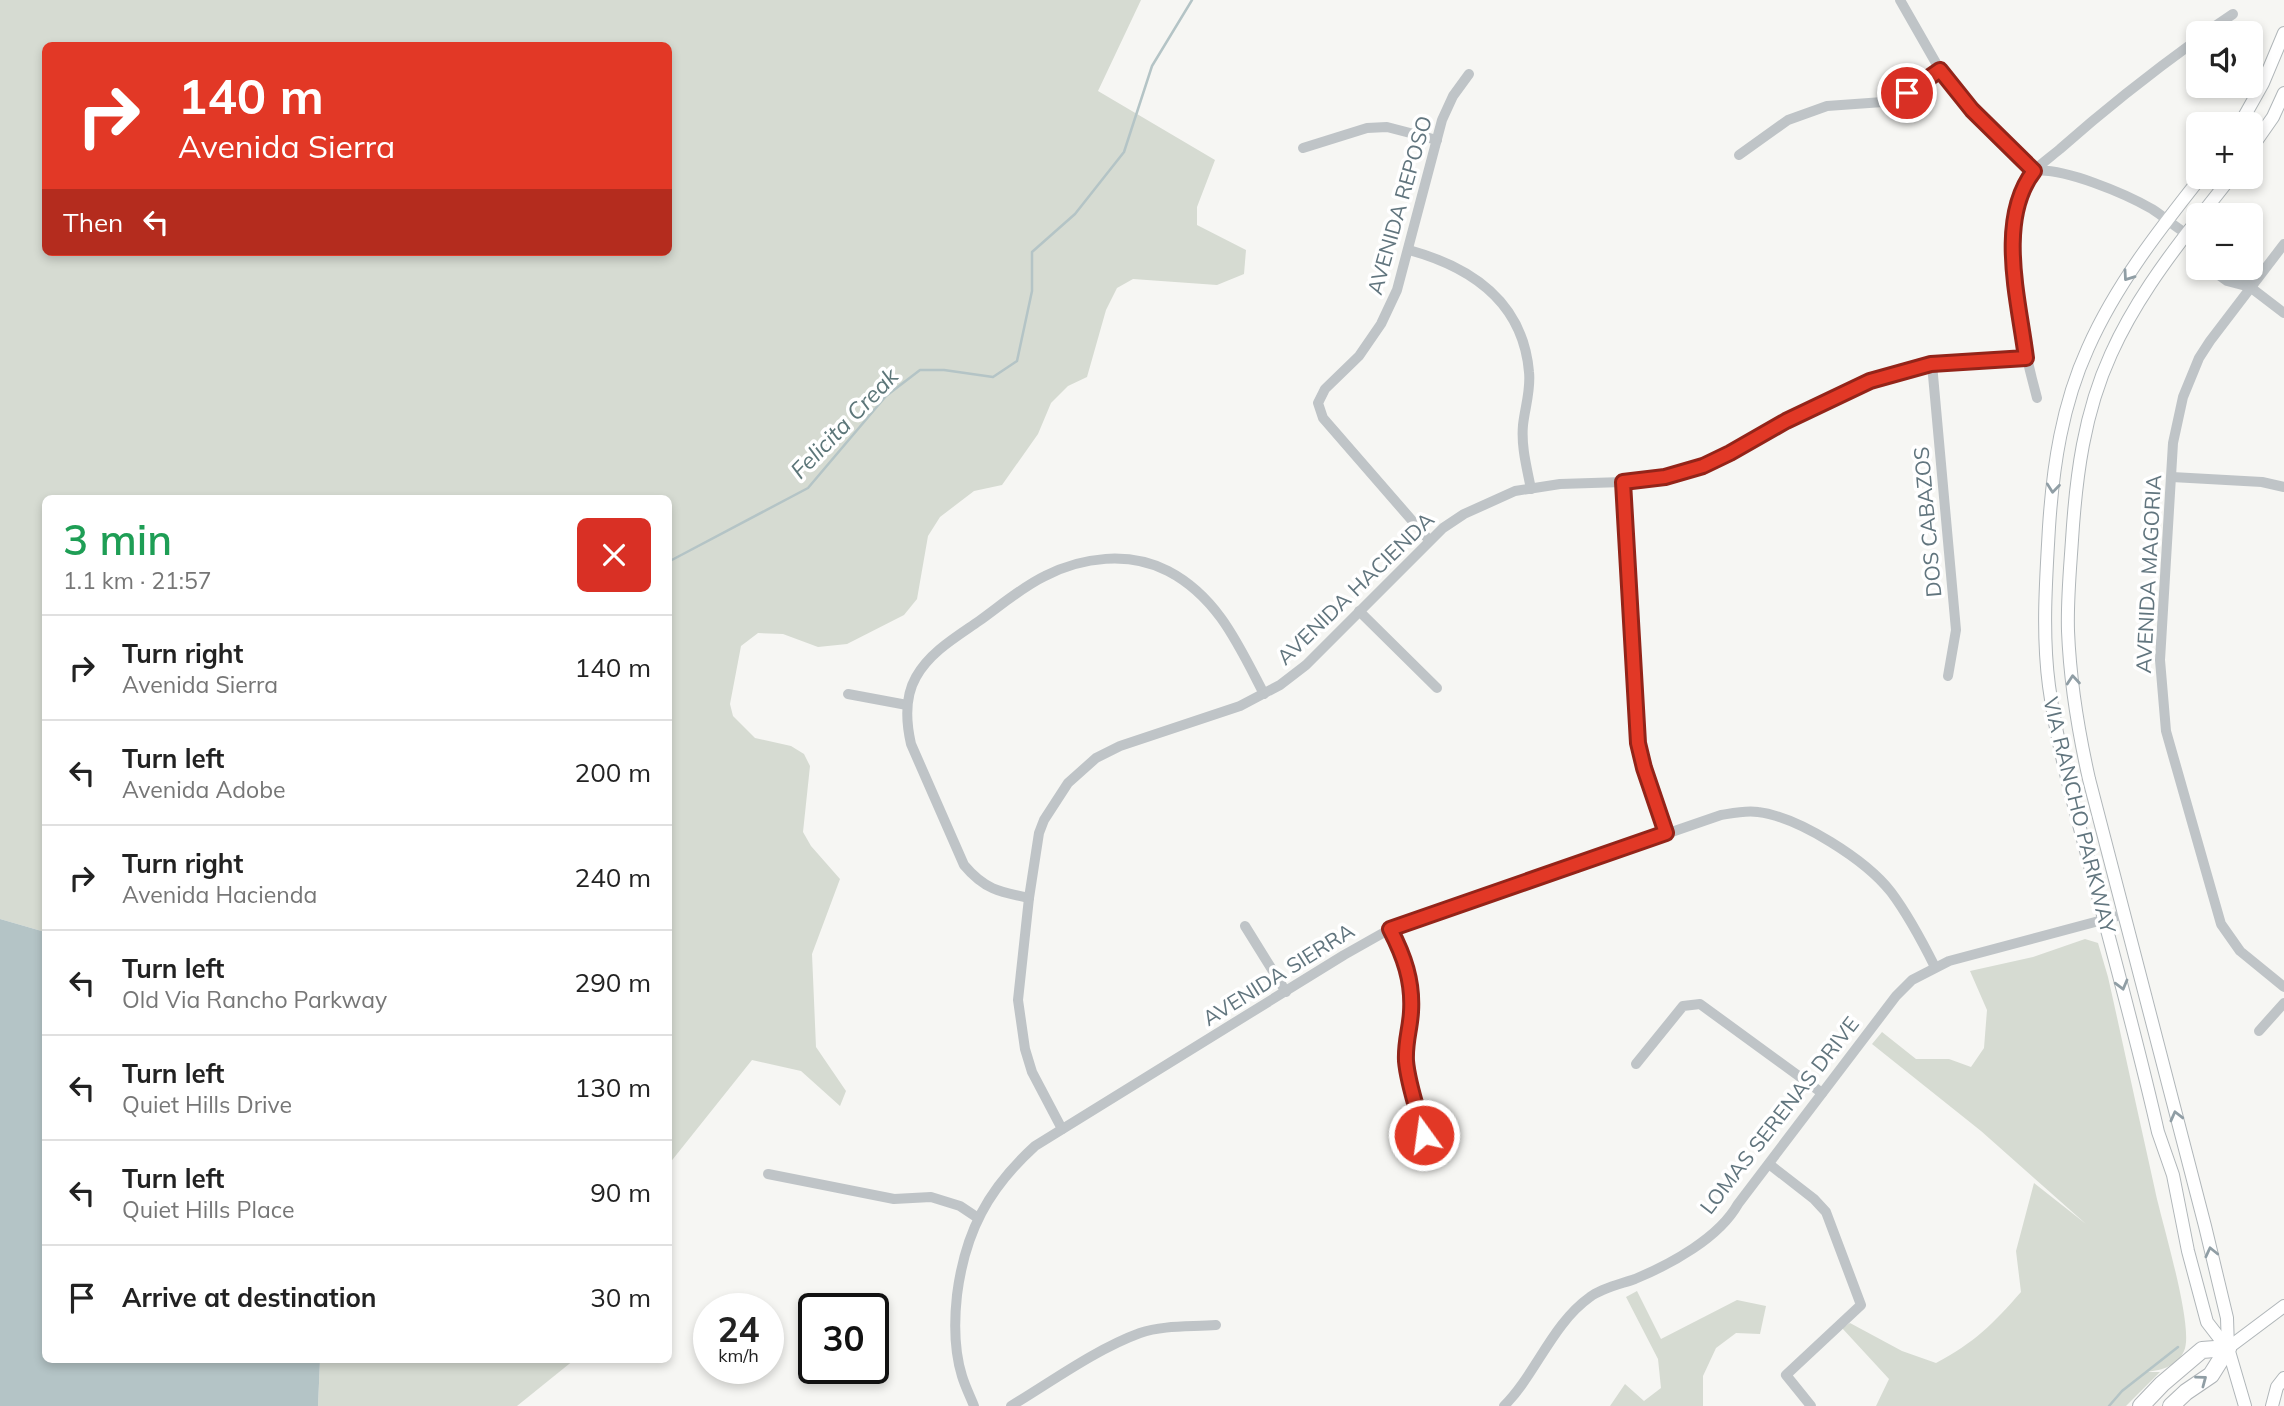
<!DOCTYPE html>
<meta charset="utf-8">
<style>
body{margin:0;font-family:Mulish,sans-serif;background:#f2f2f2;color:#222;height:100vh;display:flex;flex-direction:column;font-size:26px;white-space:nowrap}
*{box-sizing:border-box;margin:0}
p{font-size:23px;color:#767676}
.icon{flex:none;width:38px;height:38px;fill:none;stroke:currentColor;stroke-width:2;stroke-linecap:round;stroke-linejoin:round}
.map{position:relative;flex:1;overflow:hidden}
.drawer{position:absolute;left:42px;top:495px;width:630px;height:868px;display:flex;flex-direction:column;background:#fff;border-radius:10px;box-shadow:0 4px 10px #0003}
.drawer>*{flex:none}
.guide{position:absolute;left:42px;top:42px;width:630px;height:214px;border-radius:10px;box-shadow:0 4px 10px #0003;background:#e23826;color:#fff;overflow:hidden}
.fabs{position:absolute;left:2186px;top:21px;display:grid;gap:14px}
.fabs a{display:grid;place-items:center;width:77px;height:77px;border-radius:10px;background:#fff;box-shadow:0 4px 10px #0003;font-size:35px}
.speed{position:absolute;left:693px;top:1293px;display:flex;gap:14px;font-size:35px;font-weight:700;text-align:center}
.speed>*{display:grid;place-content:center;width:91px;height:91px;border-radius:50%;background:#fff;box-shadow:0 4px 10px #0003;line-height:1}
.speed small{font-size:18px;font-weight:400}
.speed .limit{border:4px solid #111;border-radius:10px;background:#fff;color:#111}
.pin{position:absolute;display:grid;place-items:center;width:60px;height:60px;color:#fff;margin:-30px;border:4px solid #fff;border-radius:50%;box-shadow:0 2px 7px #0007}
.me{position:absolute;width:77px;margin:-38px;rotate:346deg;stroke-linejoin:round;filter:drop-shadow(0 0 5px #0008)}
.turn{display:flex;align-items:center;gap:24px;height:147px;padding:0 21px;font-size:32px}
.turn .icon{width:91px;height:91px;stroke-width:2.5}
.turn b{display:block;font-size:49px;line-height:60px}
.then{display:flex;align-items:center;height:66px;padding:0 21px;background:#0003;gap:14px;font-size:26px}
.round{display:grid;place-items:center;flex:none;width:74px;height:74px;border-radius:10px;background:#f2f2f2}
.head{display:flex;align-items:center;justify-content:space-between;height:119px;padding:0 21px}
h1{font-size:42px;font-weight:600;line-height:52px;color:#1e9e55}
ul{padding:0;list-style:none}
li{display:flex;align-items:center;gap:21px;height:105px;padding:0 21px;border-top:2px solid #e0e0e0}
li div{flex:1}
li b{display:block;font-size:26px}
li em{font-style:normal}
.map>svg:first-child{display:block}
.green{fill:#d6dbd2;fill-rule:evenodd}
.water{fill:#b4c4c6}
.lines{fill:none;stroke-linecap:round;stroke-linejoin:round}
.stream{stroke:#b4c4c6;stroke-width:2.5}
.major-casing{stroke:#b0b6b9;stroke-width:14}
.highway-casing{stroke:#b0b5b8;stroke-width:18}
.minor{stroke:#bfc4c7;stroke-width:10}
.major{stroke:#fff;stroke-width:12}
.highway{stroke:#fff;stroke-width:16}
.oneway{stroke:#909ea5}
.route-casing{stroke:#932419;stroke-width:18}
.route{stroke:#e23826;stroke-width:12}
.labels{text-anchor:middle;dominant-baseline:central;stroke-width:7;stroke-linejoin:round;paint-order:stroke}
.street-label{font-size:21px;fill:#61757e;stroke:#fff}
.water-label{font-size:23px;font-style:italic;fill:#5c7679;stroke:#fff}
</style>
<div class="map">
<svg width="2284" height="1406" viewBox="0 0 2284 1406">
<rect width="100%" height="100%" fill="#f6f6f3"/>
<!-- green -->
<g class="green">
<path d="M0 0H1141L1098 91 1215 160 1197 207V225L1246 250 1244 274 1217 285 1133 279 1117 288 1106 310 1087 377 1068 386 1051 403 1038 434 1002 485 974 491 940 517 928 536 917 599 904 615 847 644 818 647 783 634 758 633 741 646 730 704 733 716 755 738 791 746 804 754 810 766 803 832 811 846 840 879 812 954 816 1047 846 1091 840 1106 801 1071 752 1060 669 1164 668 499H46L45 932 0 919ZM46 46H668V252H46Z"/>
<path d="M2085 939 2098 943 2108 977C2124 1048 2139 1119 2155 1190 2161 1220 2195 1329 2184 1351 2177 1367 2159 1371 2144 1372H2160L2126 1406H1876L1889 1379 1842 1328 1850 1323 1902 1351 1936 1363C1974 1343 1993 1324 2021 1292L2016 1251 2034 1183 2086 1224 1981 1131 1872 1044 1882 1032 1916 1059H1949L1971 1067 1984 1048 1987 1010 1970 971 2033 957Z"/>
<polygon points="1637,1291 1661,1339 1737,1300 1766,1306 1760,1334 1736,1333 1716,1348 1703,1376 1703,1406 1610,1406 1625,1384 1644,1401 1661,1388 1658,1359 1626,1297"/>
<polygon points="320,1360 574,1360 517,1406 318,1406"/>
</g>
<!-- water -->
<polygon class="water" points="0,919 45,932 46,1360 320,1360 318,1406 0,1406"/>
<g class="lines">
<!-- stream -->
<g class="stream">
<polyline points="668,562 808,488 886,396 920,370 944,370 993,377 1017,361 1032,291 1032,252 1075,214 1124,152 1152,66 1192,0"/>
<polyline points="2109,1406 2122,1391 2178,1347"/>
</g>
<!-- major casing -->
<g class="major-casing">
<g id="major">
<polyline points="2240,124 2263,83 2284,33"/>
<polyline points="2250,150 2273,117 2284,93"/>
<path d="M2201 177C2159 230 2116 285 2088 348 2062 405 2053 466 2049 527 2046 580 2042 633 2049 686 2058 752 2077 816 2094 881 2116 964 2139 1048 2158 1132L2173 1175 2188 1251 2207 1322 2227 1348"/>
<polyline points="2201,215 2231,177"/>
<path d="M2198 219C2165 261 2133 305 2111 354 2084 413 2076 476 2072 540 2070 570 2067 601 2068 631 2070 681 2078 730 2089 779L2205 1226 2227 1318 2228 1348 2245 1406"/>
<polyline points="2228,1348 2284,1306"/>
<polyline points="2272,1406 2277,1387 2284,1378"/>
</g>
</g>
<!-- highway casing -->
<g class="highway-casing">
<g id="highway">
<polyline points="2141,1406 2162,1384 2202,1350 2228,1348"/>
<polyline points="2171,1406 2186,1392 2211,1375 2228,1348"/>
</g>
</g>
<!-- minor -->
<g class="minor">
<path d="M1900 0 1940 70 1972 110 2034 171C2063 167 2126 194 2152 209 2168 219 2180 233 2198 238"/>
<polyline points="2205,33 2233,14"/>
<polyline points="1303,148 1367,128 1387,127 1437,140"/>
<polyline points="1739,155 1788,120 1827,106 1883,102 1907,93 1940,70"/>
<polyline points="2187,235 2198,259"/>
<polyline points="2284,244 2210,341 2199,358 2183,397 2173,443 2160,660 2166,731 2221,924 2240,951 2284,987"/>
<path d="M1409 250C1471 267 1523 302 1529 372 1531 390 1525 407 1523 425 1521 447 1527 468 1531 489"/>
<polyline points="2209,268 2227,281 2250,287 2284,313"/>
<polyline points="2242,268 2250,287"/>
<polyline points="1932,364 1956,630 1948,676"/>
<path d="M2037 398C2023 347 1997 228 2025 182 2033 169 2048 159 2060 149 2104 110 2151 73 2198 39"/>
<polyline points="2172,477 2262,482 2284,487"/>
<polyline points="1623,482 1638,743 1644,768 1666,833"/>
<polyline points="1429,540 1323,418 1318,403 1325,389 1359,356 1381,324 1397,290 1442,120 1453,96 1469,74"/>
<polyline points="1359,611 1437,688"/>
<polyline points="848,694 907,705"/>
<path d="M1029 898C999 892 984 889 964 865L911 744C906 722 904 698 916 677 930 652 956 637 979 621 1000 606 1022 587 1045 576 1082 557 1129 551 1168 571 1218 597 1239 646 1264 694"/>
<polyline points="1245,926 1286,992"/>
<path d="M1390 929C1404 956 1416 985 1411 1017 1408 1033 1404 1047 1406 1064 1411 1096 1422 1128 1430 1159"/>
<polyline points="2259,1031 2284,1003"/>
<polyline points="1636,1064 1683,1006 1700,1004 1822,1093"/>
<polyline points="1062,1129 1032,1072 1025,1049 1018,1000 1029,898 1039,833 1044,820 1068,783 1096,758 1120,746 1240,706 1280,685 1306,665 1443,528 1464,514 1515,491 1560,484 1623,482 1665,477 1703,465 1730,453 1785,421 1870,381 1932,364 2026,357"/>
<polyline points="1769,1164 1814,1199 1826,1212 1861,1305 1786,1375 1811,1406"/>
<polyline points="768,1174 894,1199 931,1197 960,1206 978,1218"/>
<path d="M974 1406C970 1396 965 1386 962 1376 954 1350 954 1322 957 1295 965 1232 988 1189 1035 1146L1344 955 1390 929 1721 815C1733 813 1746 810 1758 812 1799 817 1866 860 1891 892 1909 916 1922 941 1935 967"/>
<path d="M1011 1406C1051 1382 1096 1349 1140 1333 1163 1325 1191 1327 1216 1325"/>
<path d="M1504 1406C1536 1374 1552 1324 1590 1297 1602 1288 1621 1284 1635 1279 1671 1264 1719 1238 1738 1204L1896 996 1912 980 1949 961 2125 914"/>
</g>
<!-- major -->
<use href="#major" class="major"/>
<!-- highway -->
<use href="#highway" class="highway"/>
</g>
<!-- one-way arrows -->
<defs><path id="oneway-chevron" d="M-2-3.5L2.5 0L-2 3.5" fill="none" stroke-width="1.6" stroke-linecap="round" stroke-linejoin="round" transform="scale(1.75)"/></defs>
<g class="oneway">
<use href="#oneway-chevron" transform="translate(2128 276) rotate(125)"/>
<use href="#oneway-chevron" transform="translate(2053 488) rotate(96)"/>
<use href="#oneway-chevron" transform="translate(2073 680) rotate(-95)"/>
<use href="#oneway-chevron" transform="translate(2122 985) rotate(75)"/>
<use href="#oneway-chevron" transform="translate(2176 1116) rotate(-104)"/>
<use href="#oneway-chevron" transform="translate(2211 1252) rotate(-103)"/>
<use href="#oneway-chevron" transform="translate(2202 1380) rotate(-37)"/>
</g>
<g class="lines">
<!-- route casing -->
<g class="route-casing">
<path id="route" d="M1424 1135C1418 1111 1408 1085 1406 1061 1405 1042 1410 1030 1411 1012 1413 981 1404 956 1390 929L1666 833 1644 768 1638 743 1623 482 1665 477 1703 466 1730 453 1786 421 1870 381 1931 364 2026 358C2019 301 1996 220 2034 171L1972 110 1940 70 1907 93"/>
</g>
<!-- route -->
<use href="#route" class="route"/>
</g>
<g class="labels">
<!-- street labels -->
<g class="street-label">
<text transform="translate(1399 205) rotate(-74)">AVENIDA REPOSO</text>
<text transform="translate(1927 522) rotate(-95)">DOS CABAZOS</text>
<text transform="translate(2148 574) rotate(-87)">AVENIDA MAGORIA</text>
<text transform="translate(1355 588) rotate(-44)">AVENIDA HACIENDA</text>
<text transform="translate(2080 815) rotate(76)">VIA RANCHO PARKWAY</text>
<text transform="translate(1278 974) rotate(-32)">AVENIDA SIERRA</text>
<text transform="translate(1779 1115) rotate(-52)">LOMAS SERENAS DRIVE</text>
</g>
<!-- water labels -->
<g class="water-label">
<text transform="translate(844 423) rotate(-46)">Felicita Creak</text>
</g>
</g>
</svg>
<div class="fabs">
<a><svg class="icon" aria-label="sound" viewBox="0 0 24 24"><path d="M4 9h4l5-4v14l-5-4H4zM17 9q2 3 0 6"/></svg></a>
<a>+</a>
<a>−</a>
</div>
<div class="speed"><div>24<small>km/h</small></div><div class="limit">30</div></div>
<div class="pin" style="left:1907px;top:93px;background:#d93025"><svg class="icon" aria-label="arrive" viewBox="0 0 24 24"><path d="M6 21V4h12l-3 4 3 4H6"/></svg></div>
<svg class="me" style="left:1424px;top:1135px" viewBox="-20 -20 40 40"><circle r="17" fill="#e23826" stroke="#fff" stroke-width="3"/><path d="M0-11L8 9 0 5-8 9z" fill="#fff"/></svg>
<div class="guide">
<div class="turn"><svg class="icon" aria-label="right" viewBox="0 0 24 24"><path d="M7 20v-9h11M14 6l5 5-5 5"/></svg><div><b>140 m</b>Avenida Sierra</div></div>
<div class="then">Then<svg class="icon" aria-label="left" viewBox="0 0 24 24"><path d="M17 20v-9H6M10 6l-5 5 5 5"/></svg></div>
</div>
<section class="drawer">
<div class="head"><div><h1>3 min</h1><p>1.1 km · 21:57</p></div><a class="round" style="background:#d93025;color:#fff"><svg class="icon" aria-label="close" viewBox="0 0 24 24"><path d="M6 6l12 12M18 6L6 18"/></svg></a></div>
<ul>
<li><svg class="icon" aria-label="right" viewBox="0 0 24 24"><path d="M7 20v-9h11M14 6l5 5-5 5"/></svg><div><b>Turn right</b><p>Avenida Sierra</p></div><em>140 m</em></li>
<li><svg class="icon" aria-label="left" viewBox="0 0 24 24"><path d="M17 20v-9H6M10 6l-5 5 5 5"/></svg><div><b>Turn left</b><p>Avenida Adobe</p></div><em>200 m</em></li>
<li><svg class="icon" aria-label="right" viewBox="0 0 24 24"><path d="M7 20v-9h11M14 6l5 5-5 5"/></svg><div><b>Turn right</b><p>Avenida Hacienda</p></div><em>240 m</em></li>
<li><svg class="icon" aria-label="left" viewBox="0 0 24 24"><path d="M17 20v-9H6M10 6l-5 5 5 5"/></svg><div><b>Turn left</b><p>Old Via Rancho Parkway</p></div><em>290 m</em></li>
<li><svg class="icon" aria-label="left" viewBox="0 0 24 24"><path d="M17 20v-9H6M10 6l-5 5 5 5"/></svg><div><b>Turn left</b><p>Quiet Hills Drive</p></div><em>130 m</em></li>
<li><svg class="icon" aria-label="left" viewBox="0 0 24 24"><path d="M17 20v-9H6M10 6l-5 5 5 5"/></svg><div><b>Turn left</b><p>Quiet Hills Place</p></div><em>90 m</em></li>
<li><svg class="icon" aria-label="arrive" viewBox="0 0 24 24"><path d="M6 21V4h12l-3 4 3 4H6"/></svg><div><b>Arrive at destination</b></div><em>30 m</em></li>
</ul>
</section>
</div>
